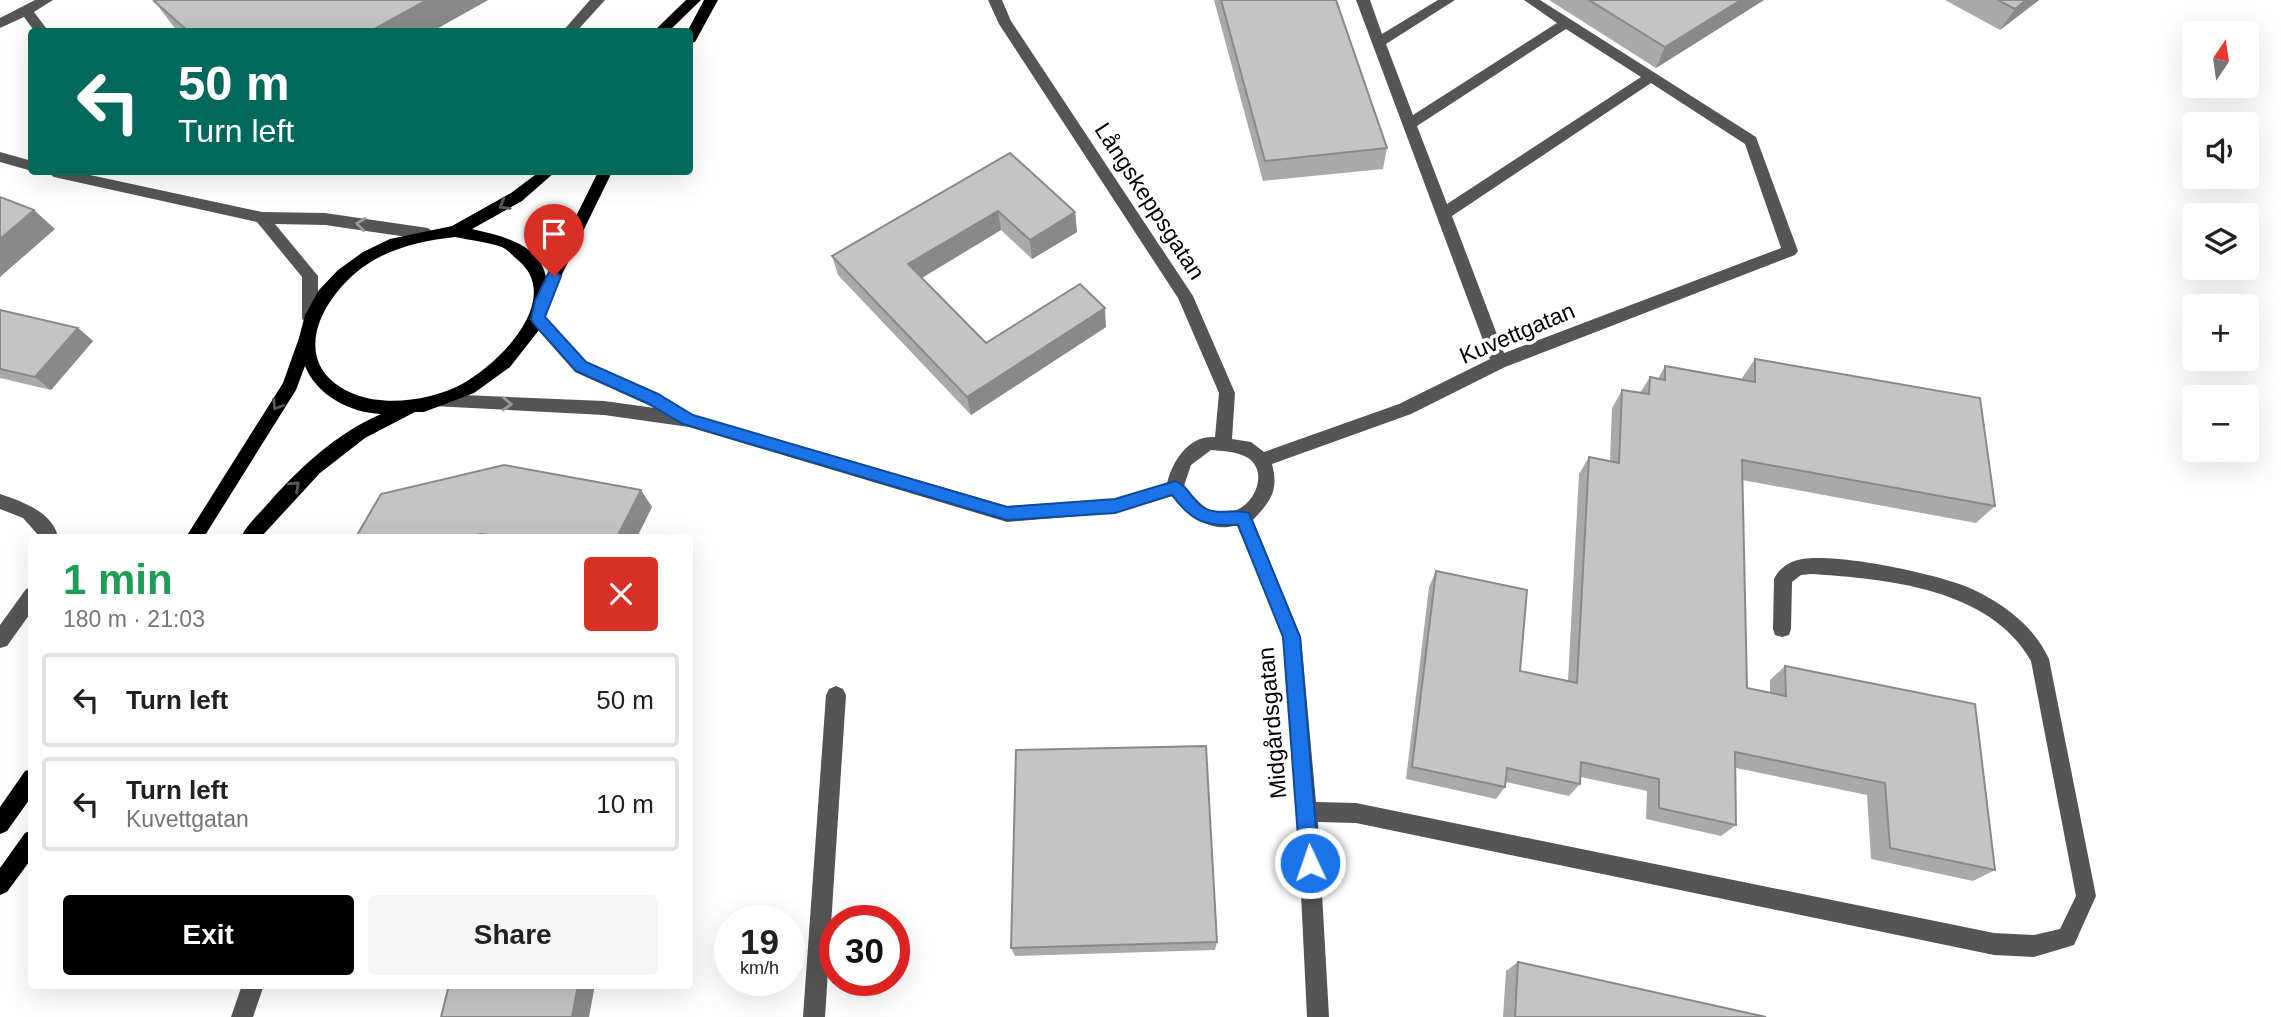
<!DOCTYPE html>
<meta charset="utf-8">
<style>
body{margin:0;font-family:Arial,sans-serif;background:#f6f6f6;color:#202124;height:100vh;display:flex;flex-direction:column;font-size:26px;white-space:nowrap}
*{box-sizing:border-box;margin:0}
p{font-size:23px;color:#757577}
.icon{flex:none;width:38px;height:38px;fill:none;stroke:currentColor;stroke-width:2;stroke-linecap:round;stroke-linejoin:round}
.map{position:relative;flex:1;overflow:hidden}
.drawer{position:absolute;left:28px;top:534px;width:665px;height:455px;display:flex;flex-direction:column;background:#fff;border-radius:7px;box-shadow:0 7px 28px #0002}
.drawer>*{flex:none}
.banner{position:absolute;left:28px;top:28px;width:665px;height:147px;border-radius:7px;box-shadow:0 7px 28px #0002;background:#00695c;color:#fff;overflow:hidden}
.needle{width:46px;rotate:13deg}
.tools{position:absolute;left:2182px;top:21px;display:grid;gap:14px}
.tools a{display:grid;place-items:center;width:77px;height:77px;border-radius:7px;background:#fff;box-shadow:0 7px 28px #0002;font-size:35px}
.speed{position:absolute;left:714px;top:905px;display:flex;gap:14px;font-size:35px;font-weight:700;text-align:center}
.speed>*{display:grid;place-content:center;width:91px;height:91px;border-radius:50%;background:#fff;box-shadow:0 7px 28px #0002;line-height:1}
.speed small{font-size:18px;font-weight:400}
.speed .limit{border:10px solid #d22;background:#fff;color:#111}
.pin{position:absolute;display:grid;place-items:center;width:60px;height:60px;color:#fff;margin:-72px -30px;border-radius:50% 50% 50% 0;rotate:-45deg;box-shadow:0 0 7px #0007}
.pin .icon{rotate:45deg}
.me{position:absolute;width:77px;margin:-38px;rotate:357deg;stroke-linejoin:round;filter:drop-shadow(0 0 5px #0008)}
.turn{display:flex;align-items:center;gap:24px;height:147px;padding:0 35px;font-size:32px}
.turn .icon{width:91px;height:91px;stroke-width:2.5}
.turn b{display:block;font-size:49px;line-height:60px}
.round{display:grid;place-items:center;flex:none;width:74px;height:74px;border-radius:7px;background:#f6f6f6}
.headline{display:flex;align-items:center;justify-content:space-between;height:119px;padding:0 35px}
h1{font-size:42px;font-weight:700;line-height:52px;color:#1e9e55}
.action{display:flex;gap:14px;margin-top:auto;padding:14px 35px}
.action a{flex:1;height:80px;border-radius:7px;background:#000;color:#fff;font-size:28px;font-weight:700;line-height:80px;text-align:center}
.action a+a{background:#f6f6f6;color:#202124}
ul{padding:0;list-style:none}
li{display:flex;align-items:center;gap:21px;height:94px;margin:0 14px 10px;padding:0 21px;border:4px solid #e0e0e0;border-radius:7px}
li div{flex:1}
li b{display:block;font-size:26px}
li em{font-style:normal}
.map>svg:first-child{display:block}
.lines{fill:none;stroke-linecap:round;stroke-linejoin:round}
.minor{fill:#555;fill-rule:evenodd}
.major{fill:#000;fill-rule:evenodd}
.wall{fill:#a9a9a9}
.shaded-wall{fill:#898989}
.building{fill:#c4c4c4;stroke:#898989;stroke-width:2}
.oneway{stroke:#595959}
.oneway2{stroke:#999}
.route{fill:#1a73e8;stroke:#114b97;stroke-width:2}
.labels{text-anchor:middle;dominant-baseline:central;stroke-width:7;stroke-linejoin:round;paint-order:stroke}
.street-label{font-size:23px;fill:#000;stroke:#fff}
</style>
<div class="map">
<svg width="2281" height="1017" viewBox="0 0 2281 1017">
<rect width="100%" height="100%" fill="#fff"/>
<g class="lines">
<!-- minor -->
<g class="minor">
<polygon points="35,0 53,0 34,12 49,32 35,32 24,17 0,28 0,18"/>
<polygon points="590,0 605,0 576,32 562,32"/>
<path d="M988 0H1002L1011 21 1193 296 1235 393 1232 439 1251 442 1264 452 1399 404 1490 359 1356 0H1370L1382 34 1438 0H1455L1386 44 1413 115 1557 23 1524 0H1540L1756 137 1798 251 1795 255 1505 367 1411 414 1272 464C1279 490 1271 501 1253 520L1301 637 1316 802 1356 803 1994 933 2034 935 2060 929 2076 896 2031 661C1990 588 1886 579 1812 574L1801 575 1792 582 1791 629 1789 635 1782 637 1775 635 1773 629 1774 579C1778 570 1788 562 1798 560 1831 551 1940 574 1972 589 2004 604 2034 626 2049 659L2096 896 2074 945 2034 957 1994 955 1356 823 1318 822 1329 1017H1307L1297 812 1283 637 1237 525C1209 534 1190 515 1172 496L1115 513 1007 522 689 427 604 415 433 406 431 401 433 396 439 394 604 401 655 408 575 372 532 323 530 319 538 313 544 315 587 362 659 394 687 413 1007 506 1115 499 1167 483C1173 460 1189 435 1215 437L1219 393 1178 298 999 24ZM1566 29 1641 77 1447 204 1417 126ZM1651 83 1745 144 1781 248 1504 353 1452 216ZM1211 450C1220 451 1230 451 1239 454 1280 465 1249 529 1208 509 1199 504 1191 493 1184 486L1191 465Z"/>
<polygon points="0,152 32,161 32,171 0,162"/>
<polygon points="47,172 76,172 262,212 325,213 428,228 436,234 428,240 325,225 275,224 318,276 318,319 310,325 302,319 302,277 257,222 54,177"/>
<path d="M0 494C21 501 53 512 58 537H40L23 518 0 509Z"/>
<polygon points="32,587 32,611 7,646 0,648 0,625 26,589"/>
<polygon points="836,686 843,689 846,695 825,1017 803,1017 826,695 829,689"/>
<polygon points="242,985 264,985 253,1017 231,1017"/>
</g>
<!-- major -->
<g class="major">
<polygon points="686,0 701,0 668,32 653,32"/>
<polygon points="704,0 718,0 695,42 690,43 690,32 687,32"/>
<path d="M539 172H555L522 201 472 229C501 236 539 243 546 277L598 172H612L548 303 539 330 510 367 474 393 424 412H415L365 438 320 473 261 537H241C246 526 256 517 264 508 297 470 335 434 381 414 351 413 316 395 305 366L296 390 204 537H186L283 383 299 338 305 315 319 290 338 270 363 252 390 239 452 226 511 193ZM455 237C470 240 487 242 502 247 508 250 513 256 518 260 564 299 499 364 462 384 432 400 386 407 354 394 281 364 325 288 374 260 399 246 427 240 455 237Z"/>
<polygon points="32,769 32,796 7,831 0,834 0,807 25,771"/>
<polygon points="32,830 32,858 7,892 0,895 0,868 25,833"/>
</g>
</g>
<!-- wall -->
<g class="wall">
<polygon points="488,0 431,32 179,32 174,27 154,1"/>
<polygon points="1214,0 1336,0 1387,148 1383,169 1263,181"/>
<polygon points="1549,0 1764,0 1656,68"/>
<polygon points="1945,0 2039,0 2000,30"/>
<polygon points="1010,153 1075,212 1077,232 1032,259 1001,230 922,278 986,343 1106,327 971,415 838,275 832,256"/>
<polygon points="0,310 78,328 93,341 51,390 0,378"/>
<polygon points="1755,359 1995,506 1976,523 1742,480 1747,688 1770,693 1770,680 1785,666 1995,870 1973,881 1871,859 1867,795 1736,768 1736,825 1721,836 1646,819 1647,791 1581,777 1580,784 1569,796 1506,782 1505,787 1496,799 1406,779 1429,587 1436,571 1520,671 1568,681 1579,474 1589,457 1610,461 1612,408 1622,390 1640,393 1650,377 1658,379 1665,366 1742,379 1742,378"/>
<polygon points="652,507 637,537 356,537"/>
<polygon points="1217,942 1215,950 1015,956 1011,948"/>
<polygon points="1518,962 1766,1017 1503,1017 1506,971"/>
</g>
<!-- shaded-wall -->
<g class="shaded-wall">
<polygon points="427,0 488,0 431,32 369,32"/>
<polygon points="1741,0 1764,0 1656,68 1665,47"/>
<polygon points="2026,0 2039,0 2000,30 2015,9"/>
<polygon points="34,210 55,229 0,277 0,239"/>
<polygon points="998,211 1001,230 913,283 908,264"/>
<polygon points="1075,212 1077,232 1032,259 1030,240"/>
<polygon points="1105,308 1106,327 971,415 967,397"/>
<polygon points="78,328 93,341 51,390 35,377"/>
<polygon points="641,490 652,507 637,537 617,537"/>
<polygon points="481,534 483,537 468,537"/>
<polygon points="578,985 595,985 589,1017 572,1017"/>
</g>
<!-- building -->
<g class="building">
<polygon points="156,0 427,0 369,32 189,32 154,1"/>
<polygon points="1221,0 1336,0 1387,148 1265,161"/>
<polygon points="1589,0 1741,0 1665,47"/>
<polygon points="1998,0 2026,0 2015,9"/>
<polygon points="1010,153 1075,212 1030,240 998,211 908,264 986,343 1080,284 1105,308 967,397 832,256"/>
<polygon points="0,197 34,210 0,239"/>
<polygon points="0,310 78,328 35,377 0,369"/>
<polygon points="1755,359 1980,398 1995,506 1742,460 1747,688 1786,696 1785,666 1975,704 1995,870 1890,848 1885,783 1735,752 1736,825 1659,808 1659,779 1581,762 1580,784 1507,768 1505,787 1412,767 1436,571 1527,590 1520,671 1577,683 1589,457 1619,463 1622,390 1649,394 1650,377 1665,380 1665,366 1755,382"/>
<polygon points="504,465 641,490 617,537 504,537 481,534 468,537 356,537 381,494"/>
<polygon points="1206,746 1217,942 1011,948 1016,750"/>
<polygon points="1518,962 1766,1017 1515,1017"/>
<polygon points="449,985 578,985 572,1017 441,1017"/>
</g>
<!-- one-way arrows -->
<defs><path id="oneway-chevron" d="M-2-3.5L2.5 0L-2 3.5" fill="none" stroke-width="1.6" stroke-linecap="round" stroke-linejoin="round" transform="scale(1.75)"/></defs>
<g class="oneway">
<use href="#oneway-chevron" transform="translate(504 205) rotate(149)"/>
<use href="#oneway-chevron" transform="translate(277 405) rotate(122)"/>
<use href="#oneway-chevron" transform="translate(295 486) rotate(-43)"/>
</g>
<g class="oneway2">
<use href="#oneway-chevron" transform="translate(361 224) rotate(-173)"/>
<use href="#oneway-chevron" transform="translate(507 404) rotate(3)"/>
</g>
<!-- route -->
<path class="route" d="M554 271 561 276 545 317 586 362 658 394 693 415 1007 507 1115 499 1175 481C1188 485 1192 501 1204 508 1218 516 1234 508 1249 513L1300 637 1319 863 1316 870 1310 873 1303 870 1300 863 1283 637 1238 525C1205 526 1192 522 1172 495L1115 513 1007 520 683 424 647 403 576 371 533 323 531 319 535 301 549 272Z"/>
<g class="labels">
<!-- street labels -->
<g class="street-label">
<text transform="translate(1150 201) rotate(57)">Långskeppsgatan</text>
<text transform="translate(1517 333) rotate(-23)">Kuvettgatan</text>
<text transform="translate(1272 723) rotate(-95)">Midgårdsgatan</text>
</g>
</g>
</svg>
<div class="tools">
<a><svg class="needle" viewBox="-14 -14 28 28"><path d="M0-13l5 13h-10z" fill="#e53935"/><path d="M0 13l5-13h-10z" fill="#757577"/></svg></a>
<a><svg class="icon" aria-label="sound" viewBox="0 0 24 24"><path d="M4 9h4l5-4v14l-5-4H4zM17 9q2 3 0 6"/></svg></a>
<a><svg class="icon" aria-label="layers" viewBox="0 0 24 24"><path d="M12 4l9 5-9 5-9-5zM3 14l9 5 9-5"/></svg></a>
<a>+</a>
<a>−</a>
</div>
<div class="speed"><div>19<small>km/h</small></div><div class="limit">30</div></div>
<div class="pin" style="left:554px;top:276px;background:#d93025"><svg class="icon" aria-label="arrive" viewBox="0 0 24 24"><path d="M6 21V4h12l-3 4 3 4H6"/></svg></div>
<svg class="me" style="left:1310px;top:863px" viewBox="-20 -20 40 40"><circle r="17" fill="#1a73e8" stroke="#fff" stroke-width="3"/><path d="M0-11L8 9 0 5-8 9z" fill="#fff"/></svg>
<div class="banner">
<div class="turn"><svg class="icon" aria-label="left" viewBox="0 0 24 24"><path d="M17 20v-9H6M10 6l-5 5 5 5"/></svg><div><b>50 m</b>Turn left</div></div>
</div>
<section class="drawer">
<div class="headline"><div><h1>1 min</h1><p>180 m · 21:03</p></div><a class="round" style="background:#d93025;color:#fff"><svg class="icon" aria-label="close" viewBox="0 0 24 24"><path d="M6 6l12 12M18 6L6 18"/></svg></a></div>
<ul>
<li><svg class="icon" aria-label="left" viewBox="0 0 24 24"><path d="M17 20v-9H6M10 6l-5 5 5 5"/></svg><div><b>Turn left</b></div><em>50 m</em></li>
<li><svg class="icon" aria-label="left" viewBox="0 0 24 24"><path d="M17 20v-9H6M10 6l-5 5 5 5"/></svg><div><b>Turn left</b><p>Kuvettgatan</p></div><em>10 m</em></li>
</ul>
<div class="action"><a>Exit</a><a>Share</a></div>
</section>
</div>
